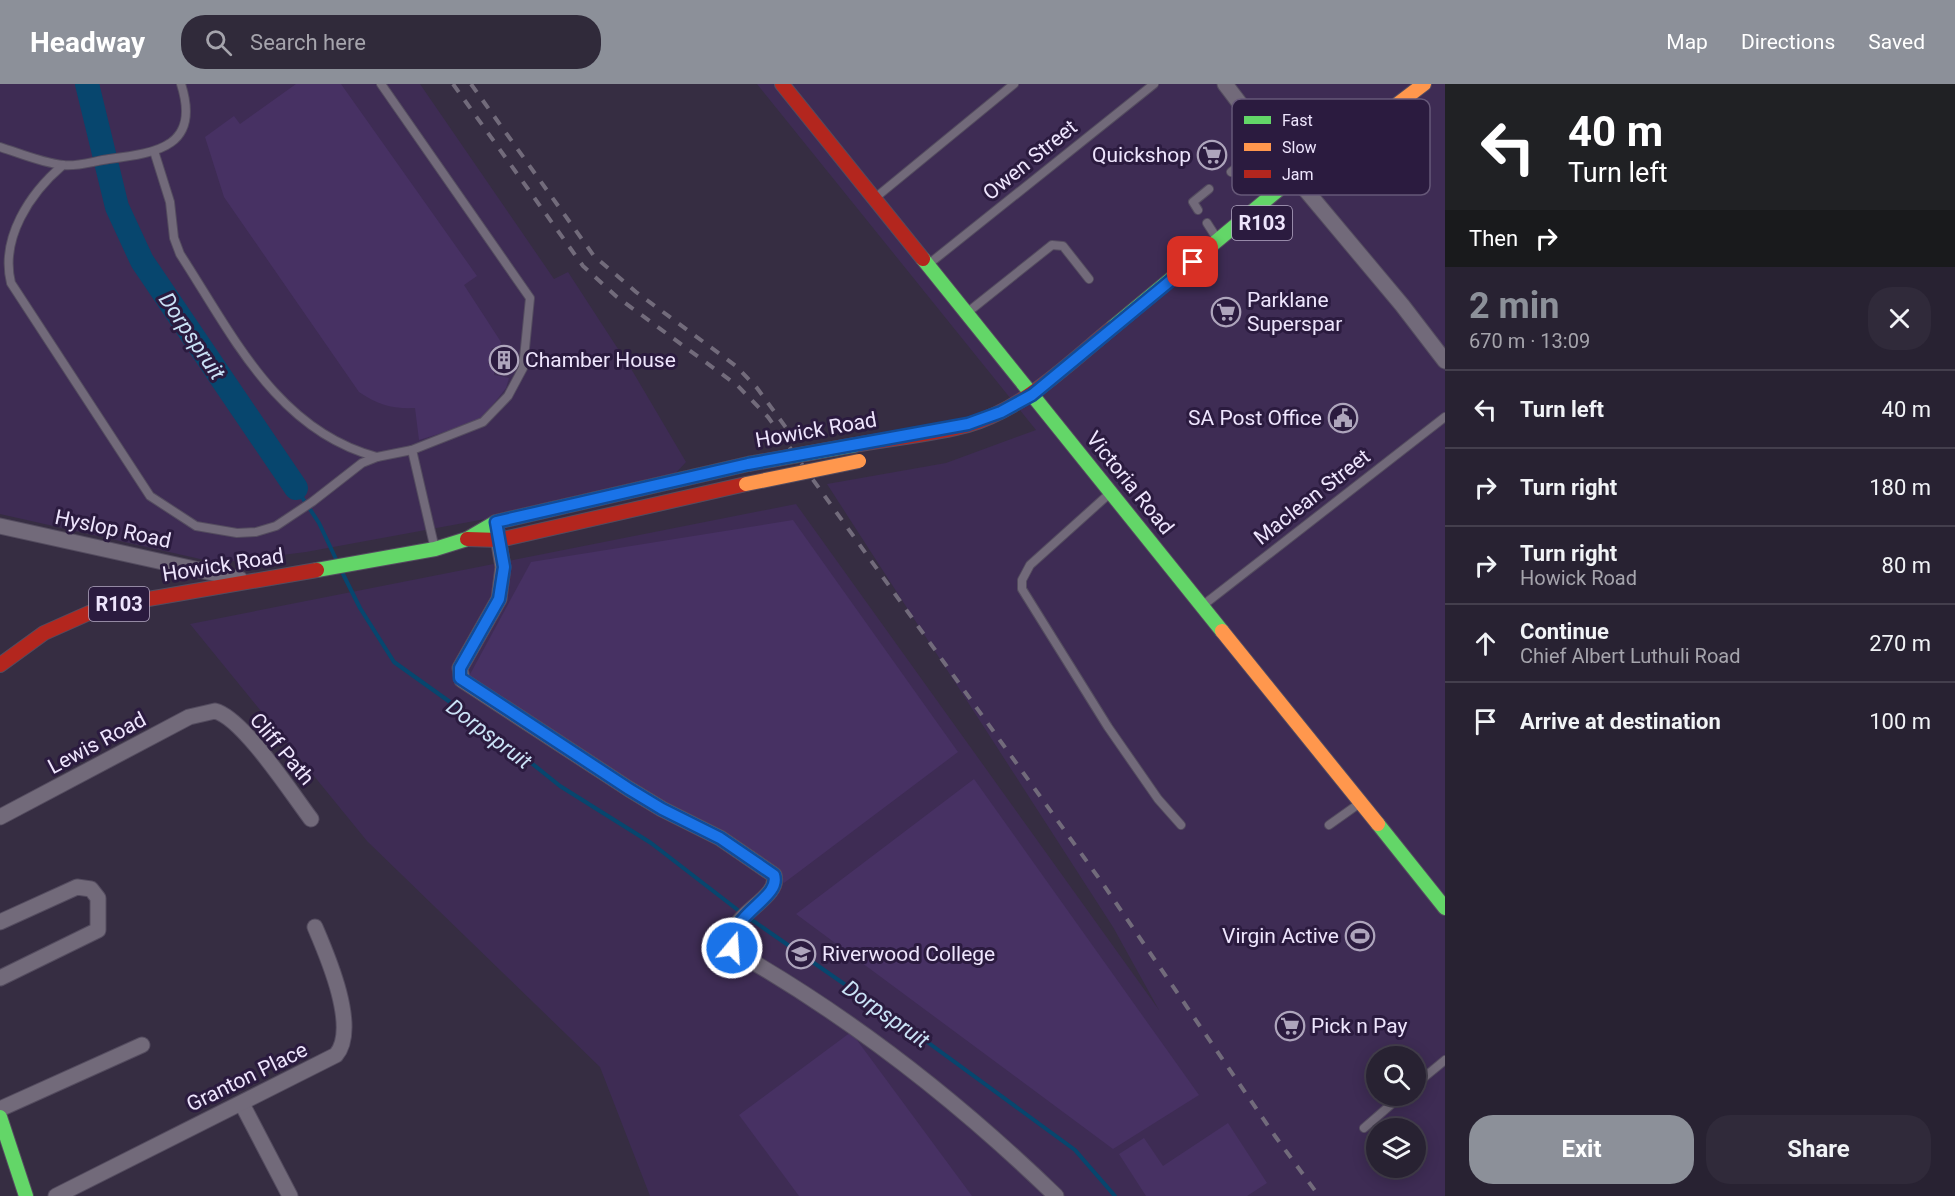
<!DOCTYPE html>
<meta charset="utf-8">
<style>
body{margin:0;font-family:Roboto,sans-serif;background:#302a3a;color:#f1f3f6;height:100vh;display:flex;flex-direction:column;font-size:22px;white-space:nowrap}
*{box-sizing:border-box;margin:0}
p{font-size:20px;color:#a5a4ac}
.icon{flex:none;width:33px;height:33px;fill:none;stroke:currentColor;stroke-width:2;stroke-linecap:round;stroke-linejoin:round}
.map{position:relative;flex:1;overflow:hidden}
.sheet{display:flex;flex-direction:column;background:#282232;width:510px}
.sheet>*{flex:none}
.hud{background:#202124;color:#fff;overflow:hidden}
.fabs{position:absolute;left:1366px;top:962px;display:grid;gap:12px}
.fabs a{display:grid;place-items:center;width:60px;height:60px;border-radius:50%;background:#282232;box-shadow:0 3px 15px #0003,0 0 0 2px #443f4d;font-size:30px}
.pin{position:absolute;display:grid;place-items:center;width:51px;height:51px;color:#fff;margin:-26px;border-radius:12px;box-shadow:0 3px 9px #0006}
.me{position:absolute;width:66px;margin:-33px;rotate:18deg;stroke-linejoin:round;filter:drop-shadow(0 0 4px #0008)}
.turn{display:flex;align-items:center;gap:21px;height:126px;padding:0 24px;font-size:27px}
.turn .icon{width:78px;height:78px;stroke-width:2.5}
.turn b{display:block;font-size:42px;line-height:51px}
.then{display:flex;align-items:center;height:57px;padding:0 24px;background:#0003;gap:12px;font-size:22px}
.round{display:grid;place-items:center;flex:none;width:63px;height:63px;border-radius:24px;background:#302a3a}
.summary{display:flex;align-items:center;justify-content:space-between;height:102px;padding:0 24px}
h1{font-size:36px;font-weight:700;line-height:45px;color:#8c9099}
.button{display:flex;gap:12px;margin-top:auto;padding:12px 24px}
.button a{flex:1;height:69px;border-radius:24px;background:#8c9099;color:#fff;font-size:24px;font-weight:700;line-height:69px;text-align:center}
.button a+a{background:#302a3a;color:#f1f3f6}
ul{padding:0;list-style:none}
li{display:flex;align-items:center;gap:18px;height:78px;padding:0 24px;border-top:2px solid #443f4d}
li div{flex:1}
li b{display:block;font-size:22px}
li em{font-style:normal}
header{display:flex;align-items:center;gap:36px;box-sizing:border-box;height:84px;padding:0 30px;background:#8c9099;color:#fff}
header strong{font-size:28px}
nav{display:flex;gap:33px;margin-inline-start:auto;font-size:21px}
.search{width:420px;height:54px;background:#302a3a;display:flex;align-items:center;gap:15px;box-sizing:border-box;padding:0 21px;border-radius:24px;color:#a5a4ac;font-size:22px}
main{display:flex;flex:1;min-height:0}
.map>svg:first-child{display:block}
.built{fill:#3e2c54;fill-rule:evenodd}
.green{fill:#473163}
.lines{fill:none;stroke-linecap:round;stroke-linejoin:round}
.stream{stroke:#07466e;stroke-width:4}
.river{stroke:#07466e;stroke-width:24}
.lane-casing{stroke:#544c5f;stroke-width:10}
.street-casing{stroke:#544c5f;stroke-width:17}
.fast-casing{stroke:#544c5f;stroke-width:16}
.slow-casing{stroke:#544c5f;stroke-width:16}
.jam-casing{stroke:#544c5f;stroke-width:16}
.lane{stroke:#726a7a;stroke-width:8}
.street{stroke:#726a7a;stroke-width:15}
.fast{stroke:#63d668;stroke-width:14}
.slow{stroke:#ff974d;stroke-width:14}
.jam{stroke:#b3261e;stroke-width:14}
.rail{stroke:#726b7b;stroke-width:4;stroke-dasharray:10 10;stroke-linecap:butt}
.fast-bridge-casing{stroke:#544c5f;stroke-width:16;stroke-linecap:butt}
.slow-bridge-casing{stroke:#544c5f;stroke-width:16;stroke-linecap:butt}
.fast-bridge{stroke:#63d668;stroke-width:14}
.slow-bridge{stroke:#ff974d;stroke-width:14}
.route-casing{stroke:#114b97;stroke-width:15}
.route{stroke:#1a73e8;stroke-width:10}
.labels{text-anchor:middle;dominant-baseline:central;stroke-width:6;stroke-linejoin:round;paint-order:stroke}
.shield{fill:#2b1b3f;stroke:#b4a8c4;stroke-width:1.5}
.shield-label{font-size:20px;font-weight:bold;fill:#eee5fd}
.poi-label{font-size:21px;fill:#eee5fd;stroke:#2b1b3f;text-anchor:start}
.street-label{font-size:21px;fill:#eee5fd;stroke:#2b1b3f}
.water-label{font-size:22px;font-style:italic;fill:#cae2f6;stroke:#2b1b3f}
.key{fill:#2b1b3f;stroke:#665878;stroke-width:1.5}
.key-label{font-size:16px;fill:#eee5fd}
</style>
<header>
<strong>Headway</strong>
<div class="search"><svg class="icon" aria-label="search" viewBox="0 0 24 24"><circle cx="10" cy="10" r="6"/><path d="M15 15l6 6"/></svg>Search here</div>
<nav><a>Map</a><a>Directions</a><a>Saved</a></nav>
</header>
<main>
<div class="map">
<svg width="1445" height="1112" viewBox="0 0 1445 1112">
<rect width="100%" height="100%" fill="#362d42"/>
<!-- built -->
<g class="built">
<polygon points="0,0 420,0 554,195 568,188 633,288 686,378 664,402 306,468 218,479 0,430"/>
<path d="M757 0H1445V1112H650L600 983 367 757 190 540 796 420 1159 926 1113 843 827 400 946 379 1036 346ZM1377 972H1416V1011H1377ZM1377 1044H1416V1083H1377Z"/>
</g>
<!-- green -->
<g class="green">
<path d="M296 0H341L477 192 464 201 501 258 499 265 492 264 488 280 495 282 494 291 509 294 506 304 480 337 419 356 415 324C393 325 378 321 359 308L224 113 205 53 234 32 240 40Z"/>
<polygon points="793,436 958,668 784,799 468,594 531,478"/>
<polygon points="974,695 1199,1011 1113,1065 796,830"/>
<polygon points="851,948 972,1112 799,1112 739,1031"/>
<polygon points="1228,1039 1267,1099 1247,1112 1146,1112 1119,1070 1144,1054 1163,1082"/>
</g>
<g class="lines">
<!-- stream -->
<g class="stream">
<polyline points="296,404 319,439 336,475"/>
<polyline points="343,490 360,524 394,578 499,653 560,702 651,759 743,830"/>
<polyline points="749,834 915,949 1075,1066 1115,1112"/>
</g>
<!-- river -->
<polyline class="river" points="87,0 117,123 142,177 296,404"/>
<!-- lane casing -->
<g class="lane-casing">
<g id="lane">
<polyline points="1382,39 1402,59 1409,58 1425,45"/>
<path d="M0 63C19 69 42 79 63 81 77 83 94 77 109 75 158 69 201 62 181 0"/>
<path d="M154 67 170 118 174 154 180 170C232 250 277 347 377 373"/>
<polyline points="1247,76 1270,107"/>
<path d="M63 81C30 109 0 154 11 199L150 412 196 442 237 449 256 448 276 442 312 418 362 379 377 373 412 366 483 338 508 312 523 284 530 214 381 0"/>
<polyline points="1231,88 1269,58"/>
<polyline points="875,114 1014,0"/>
<polyline points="1198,126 1193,118 1209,105"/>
<polyline points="1207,139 1216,153"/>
<polyline points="930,179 1154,0"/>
<polyline points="968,228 1052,161 1063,162 1089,195"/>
<polyline points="412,366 434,461"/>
<polyline points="1109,410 1030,481 1022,496 1022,505 1108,643 1158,715 1181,741"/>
<polyline points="1202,522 1445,333"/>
<polyline points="1329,741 1360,719"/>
<polyline points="1416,1000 1445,976"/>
<polyline points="1364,1044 1402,1011"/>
</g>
</g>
<!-- street casing -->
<g class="street-casing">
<g id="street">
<polyline points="1225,0 1304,104 1402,221 1445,277"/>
<polyline points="0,442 240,495"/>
<path d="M497 447 503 483 499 515 460 584 462 596 629 705 662 725 720 754 774 791C782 817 716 834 734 867 852 934 959 1018 1056 1112"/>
<path d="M0 733 189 633 215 627C243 634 292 710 311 735"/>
<polyline points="0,838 77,803 91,805 98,814 98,846 0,894"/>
<polyline points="242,1020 290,1112"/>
<polyline points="0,1025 142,961"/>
<path d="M56 1112 336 971C359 944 327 871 315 843"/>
</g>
</g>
<!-- fast casing -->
<g class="fast-casing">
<g id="fast">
<polyline points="923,175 1222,547"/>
<polyline points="1112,244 1295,92 1324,76"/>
<polyline points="317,486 435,465 467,455 496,438 748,380"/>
<polyline points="1378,740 1445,824"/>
<polyline points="0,1033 26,1112"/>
</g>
</g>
<!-- slow casing -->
<g class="slow-casing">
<g id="slow">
<polyline points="1324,76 1424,0"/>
<polyline points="1222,547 1378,740"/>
</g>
</g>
<!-- jam casing -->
<g class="jam-casing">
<g id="jam">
<polyline points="782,0 923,175"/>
<path d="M855 361C892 354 932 351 968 341 1025 324 1068 280 1112 244"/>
<polyline points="467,455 499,456 746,400"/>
<polyline points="0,581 44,549 89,529 125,519 317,486"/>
</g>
</g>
<!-- lane -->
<use href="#lane" class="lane"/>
<!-- street -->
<use href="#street" class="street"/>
<!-- fast -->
<use href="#fast" class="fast"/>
<!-- slow -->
<use href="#slow" class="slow"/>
<!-- jam -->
<use href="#jam" class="jam"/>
<!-- rail -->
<g class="rail">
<polyline points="453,0 583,182 617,213 738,302 768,333 1103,800 1275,1052 1319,1112"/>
<polyline points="471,0 594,172 636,208 736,282 757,304 787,345"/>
</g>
<!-- fast-bridge casing -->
<g class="fast-bridge-casing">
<polyline id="fast-bridge" points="748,380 855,361"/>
</g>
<!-- slow-bridge casing -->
<g class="slow-bridge-casing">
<polyline id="slow-bridge" points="746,400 859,377"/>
</g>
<!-- fast-bridge -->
<use href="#fast-bridge" class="fast-bridge"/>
<!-- slow-bridge -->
<use href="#slow-bridge" class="slow-bridge"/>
</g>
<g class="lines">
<!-- route casing -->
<g class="route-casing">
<path id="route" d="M732 864C728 830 782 814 774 791L720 754 662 725 629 705 460 594V584L499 515 504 483 496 438 748 380 968 340 1001 328 1032 311 1193 178"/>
</g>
<!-- route -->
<use href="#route" class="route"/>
</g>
<!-- icons -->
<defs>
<g id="supermarket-ring" transform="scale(1.5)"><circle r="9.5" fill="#2b1b3f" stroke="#aea5bc" stroke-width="1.5"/><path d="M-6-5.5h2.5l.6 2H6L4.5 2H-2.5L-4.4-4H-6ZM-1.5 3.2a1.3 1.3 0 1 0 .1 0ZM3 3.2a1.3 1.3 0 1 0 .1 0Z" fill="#aea5bc"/></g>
<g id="building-ring" transform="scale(1.5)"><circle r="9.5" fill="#2b1b3f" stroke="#aea5bc" stroke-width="1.5"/><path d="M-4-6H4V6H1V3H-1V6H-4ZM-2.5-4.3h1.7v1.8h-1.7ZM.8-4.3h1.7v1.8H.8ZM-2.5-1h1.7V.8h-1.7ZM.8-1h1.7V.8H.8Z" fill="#aea5bc"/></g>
<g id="civic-ring" transform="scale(1.5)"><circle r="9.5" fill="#2b1b3f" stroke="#aea5bc" stroke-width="1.5"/><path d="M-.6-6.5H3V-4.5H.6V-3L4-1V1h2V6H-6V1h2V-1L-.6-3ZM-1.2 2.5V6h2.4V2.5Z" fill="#aea5bc"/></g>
<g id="stadium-ring" transform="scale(1.5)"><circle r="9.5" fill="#2b1b3f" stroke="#aea5bc" stroke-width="1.5"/><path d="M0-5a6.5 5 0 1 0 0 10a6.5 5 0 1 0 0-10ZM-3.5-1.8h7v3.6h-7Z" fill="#aea5bc"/></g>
<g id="school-ring" transform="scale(1.5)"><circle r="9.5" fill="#2b1b3f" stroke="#aea5bc" stroke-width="1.5"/><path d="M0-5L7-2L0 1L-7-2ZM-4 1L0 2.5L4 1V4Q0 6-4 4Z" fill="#aea5bc"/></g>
</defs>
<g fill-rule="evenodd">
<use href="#supermarket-ring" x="1212" y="71"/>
<use href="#supermarket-ring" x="1226" y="228"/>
<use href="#building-ring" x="504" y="276"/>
<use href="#civic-ring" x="1343" y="334"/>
<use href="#stadium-ring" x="1360" y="852"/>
<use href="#school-ring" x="801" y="870"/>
<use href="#supermarket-ring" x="1290" y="942"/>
</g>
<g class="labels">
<!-- shield labels -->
<g class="shield">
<rect x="1232" y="122" width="60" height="34" rx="4.5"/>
<rect x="89" y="503" width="60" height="34" rx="4.5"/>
</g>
<g class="shield-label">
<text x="1262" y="139">R103</text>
<text x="119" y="520">R103</text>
</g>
<!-- poi labels -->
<g class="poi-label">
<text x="1191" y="71" text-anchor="end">Quickshop</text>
<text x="1247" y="216">Parklane<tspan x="1247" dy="24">Superspar</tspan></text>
<text x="525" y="276">Chamber House</text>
<text x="1322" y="334" text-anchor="end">SA Post Office</text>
<text x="1339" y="852" text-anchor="end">Virgin Active</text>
<text x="822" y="870">Riverwood College</text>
<text x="1311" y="942">Pick n Pay</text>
</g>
<!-- street labels -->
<g class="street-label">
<text transform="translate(1030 76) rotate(-39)">Owen Street</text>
<text transform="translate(816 346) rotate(-10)">Howick Road</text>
<text transform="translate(1130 399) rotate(51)">Victoria Road</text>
<text transform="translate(1312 413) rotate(-38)">Maclean Street</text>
<text transform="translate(113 445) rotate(12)">Hyslop Road</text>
<text transform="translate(223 481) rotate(-9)">Howick Road</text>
<text transform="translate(97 659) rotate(-28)">Lewis Road</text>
<text transform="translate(282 665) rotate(50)">Cliff Path</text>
<text transform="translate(247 993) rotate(-26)">Granton Place</text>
</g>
<!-- water labels -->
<g class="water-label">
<text transform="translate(192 252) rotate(56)">Dorpspruit</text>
<text transform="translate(489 650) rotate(37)">Dorpspruit</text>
<text transform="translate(886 930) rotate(35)">Dorpspruit</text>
</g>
</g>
<!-- legend -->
<rect x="1232" y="15" width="198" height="96" rx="9" class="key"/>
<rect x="1244" y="32" width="27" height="8" fill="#63d668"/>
<rect x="1244" y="59" width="27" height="8" fill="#ff974d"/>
<rect x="1244" y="86" width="27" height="8" fill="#b3261e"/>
<g class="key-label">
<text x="1282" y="42">Fast</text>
<text x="1282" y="69">Slow</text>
<text x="1282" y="96">Jam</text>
</g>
</svg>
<div class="fabs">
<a><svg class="icon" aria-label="search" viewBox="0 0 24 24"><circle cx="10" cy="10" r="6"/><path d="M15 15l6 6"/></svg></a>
<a><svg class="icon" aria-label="layers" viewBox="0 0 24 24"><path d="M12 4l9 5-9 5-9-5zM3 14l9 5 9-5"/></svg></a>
</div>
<div class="pin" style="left:1193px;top:178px;background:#d93025"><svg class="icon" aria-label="arrive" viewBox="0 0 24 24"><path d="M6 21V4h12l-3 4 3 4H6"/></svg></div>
<svg class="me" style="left:732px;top:864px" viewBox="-20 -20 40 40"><circle r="17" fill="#1a73e8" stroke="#fff" stroke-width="3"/><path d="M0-11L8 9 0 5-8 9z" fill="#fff"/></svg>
</div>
<section class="sheet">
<div class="hud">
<div class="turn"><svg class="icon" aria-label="left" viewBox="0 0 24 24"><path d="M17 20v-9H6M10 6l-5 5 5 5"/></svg><div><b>40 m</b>Turn left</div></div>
<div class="then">Then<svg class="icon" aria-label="right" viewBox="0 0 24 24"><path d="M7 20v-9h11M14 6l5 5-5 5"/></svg></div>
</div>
<div class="summary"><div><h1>2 min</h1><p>670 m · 13:09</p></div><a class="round"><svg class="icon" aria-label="close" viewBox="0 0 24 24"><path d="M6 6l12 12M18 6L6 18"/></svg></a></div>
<ul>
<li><svg class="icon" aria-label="left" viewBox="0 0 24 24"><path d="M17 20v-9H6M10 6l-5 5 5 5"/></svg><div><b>Turn left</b></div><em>40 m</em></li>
<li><svg class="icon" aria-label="right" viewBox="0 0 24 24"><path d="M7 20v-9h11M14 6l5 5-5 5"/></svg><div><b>Turn right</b></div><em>180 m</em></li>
<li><svg class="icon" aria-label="right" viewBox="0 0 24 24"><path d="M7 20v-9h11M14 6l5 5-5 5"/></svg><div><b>Turn right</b><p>Howick Road</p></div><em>80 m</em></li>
<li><svg class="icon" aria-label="ahead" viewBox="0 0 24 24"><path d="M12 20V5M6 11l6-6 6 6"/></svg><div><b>Continue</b><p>Chief Albert Luthuli Road</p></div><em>270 m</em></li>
<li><svg class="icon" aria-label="arrive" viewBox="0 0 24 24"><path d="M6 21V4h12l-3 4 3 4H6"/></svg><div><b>Arrive at destination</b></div><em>100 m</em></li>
</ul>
<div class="button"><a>Exit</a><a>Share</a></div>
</section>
</main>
